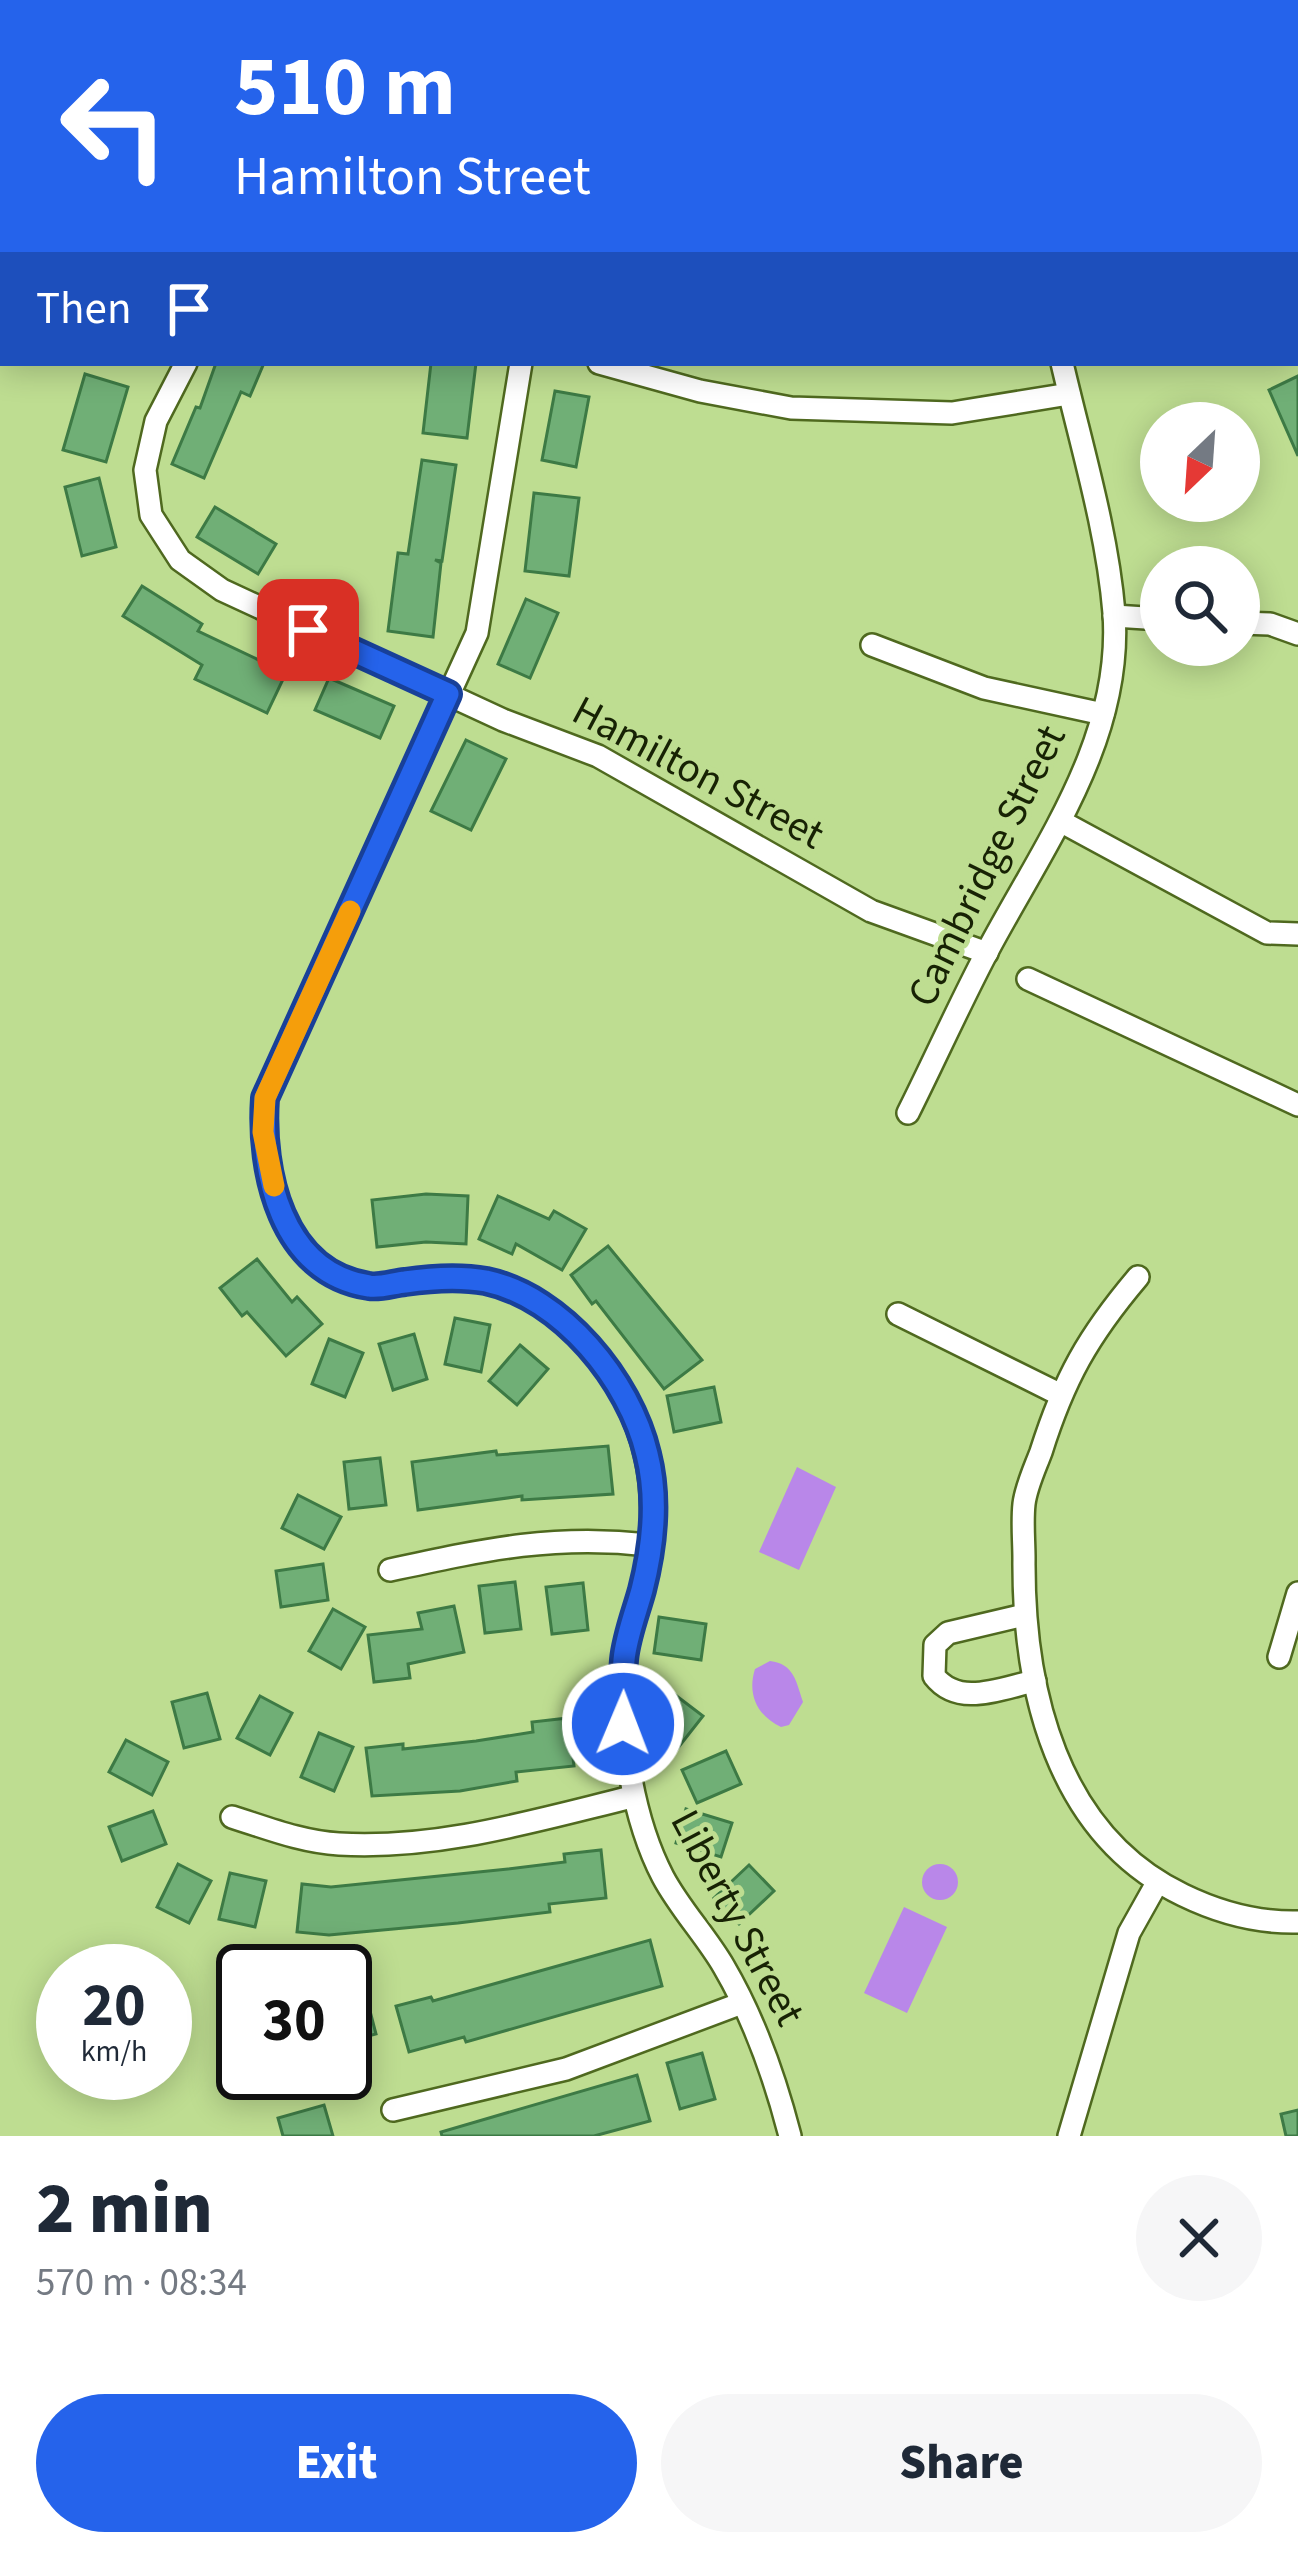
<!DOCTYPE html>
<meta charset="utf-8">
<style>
body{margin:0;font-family:"Source Sans 3",sans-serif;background:#f6f6f7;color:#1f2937;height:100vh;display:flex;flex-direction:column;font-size:45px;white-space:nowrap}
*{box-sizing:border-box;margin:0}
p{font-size:39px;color:#747a83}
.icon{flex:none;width:66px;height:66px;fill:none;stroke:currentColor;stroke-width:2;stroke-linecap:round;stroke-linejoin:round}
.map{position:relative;height:2136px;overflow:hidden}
.sheet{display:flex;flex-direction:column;background:#fff;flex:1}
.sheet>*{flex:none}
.guide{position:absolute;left:0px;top:0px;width:1299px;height:366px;box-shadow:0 6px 30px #0003;background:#2563eb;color:#fff;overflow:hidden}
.needle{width:78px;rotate:205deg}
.tools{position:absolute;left:1140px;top:402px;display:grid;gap:24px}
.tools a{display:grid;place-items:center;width:120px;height:120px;border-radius:50%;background:#fff;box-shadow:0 6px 30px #0003;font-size:60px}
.speed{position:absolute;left:36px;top:1944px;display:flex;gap:24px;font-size:60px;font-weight:700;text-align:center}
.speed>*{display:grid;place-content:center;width:156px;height:156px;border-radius:50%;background:#fff;box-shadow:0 6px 30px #0003;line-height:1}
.speed small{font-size:30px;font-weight:400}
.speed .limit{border:6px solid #111;border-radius:18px;background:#fff;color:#111}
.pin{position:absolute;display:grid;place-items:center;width:102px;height:102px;color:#fff;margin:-51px;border-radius:24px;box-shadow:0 6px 18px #0006}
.me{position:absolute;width:132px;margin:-66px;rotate:1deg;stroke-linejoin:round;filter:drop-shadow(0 0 9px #0008)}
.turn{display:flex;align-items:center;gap:42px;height:252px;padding:0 36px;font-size:54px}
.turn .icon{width:156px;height:156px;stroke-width:2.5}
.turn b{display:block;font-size:84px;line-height:102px}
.then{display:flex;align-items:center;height:114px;padding:0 36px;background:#0003;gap:24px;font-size:45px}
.round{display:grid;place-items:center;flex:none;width:126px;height:126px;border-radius:63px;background:#f6f6f7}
.summary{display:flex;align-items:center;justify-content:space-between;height:204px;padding:0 36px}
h1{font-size:72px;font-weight:800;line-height:90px}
.cta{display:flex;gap:24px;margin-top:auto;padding:24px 36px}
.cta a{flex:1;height:138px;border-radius:72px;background:#2563eb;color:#fff;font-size:48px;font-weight:800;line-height:138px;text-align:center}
.cta a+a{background:#f6f6f7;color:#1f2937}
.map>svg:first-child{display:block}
.green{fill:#b987e9}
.building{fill:#70af76;stroke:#3d7a45;stroke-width:3}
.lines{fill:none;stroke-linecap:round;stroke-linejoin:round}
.street-casing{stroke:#4f691f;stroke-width:26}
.street{stroke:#fff;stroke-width:21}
.route-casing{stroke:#184099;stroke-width:30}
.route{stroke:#2563eb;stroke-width:21}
.slow{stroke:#f59e0b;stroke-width:21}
.labels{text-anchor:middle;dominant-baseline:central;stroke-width:10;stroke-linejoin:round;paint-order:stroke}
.street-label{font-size:42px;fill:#172204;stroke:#bedd91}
</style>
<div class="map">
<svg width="1298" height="2136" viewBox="0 0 1298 2136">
<rect width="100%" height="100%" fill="#bedd91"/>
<!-- green -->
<g class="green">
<polygon points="797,1467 836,1487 799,1570 759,1552"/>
<path d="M770 1661C794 1664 796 1681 803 1702L789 1725 781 1727C757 1716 747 1694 755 1669Z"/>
<circle cx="940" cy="1882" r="18"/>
<polygon points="904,1907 947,1927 907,2013 864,1993"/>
<polygon points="233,1998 243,1999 240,2033 228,2031 219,2020 220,2008"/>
</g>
<!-- building -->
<g class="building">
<polygon points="216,363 264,363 250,396 241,392 204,478 172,464 196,407 200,408"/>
<polygon points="431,363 476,363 467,438 423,433"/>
<polygon points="85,374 128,387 106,462 63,450"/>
<polygon points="1298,376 1298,456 1269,390"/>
<polygon points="555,391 589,397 576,467 542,460"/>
<polygon points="422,460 456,465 442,561 435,560 441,563 433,637 388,631 398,553 408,554"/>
<polygon points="99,478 116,547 82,556 65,487"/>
<polygon points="534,493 579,498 569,576 525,571"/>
<polygon points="215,507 276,544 258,574 197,537"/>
<polygon points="142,586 202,624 198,631 286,673 267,713 195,679 202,665 123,616"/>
<polygon points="526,599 558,613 530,678 498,664"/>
<polygon points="329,678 394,706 380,738 315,710"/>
<polygon points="466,740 506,759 471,830 431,811"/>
<polygon points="426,1194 468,1196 466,1244 426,1242 377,1247 372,1200"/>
<polygon points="498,1196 549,1219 554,1211 586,1229 562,1270 516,1244 512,1254 479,1239"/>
<polygon points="608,1246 702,1360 664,1389 596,1301 592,1304 571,1275"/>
<polygon points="257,1259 292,1302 297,1297 322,1324 286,1356 247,1312 242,1316 220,1288"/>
<polygon points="455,1318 490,1325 481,1372 445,1364"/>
<polygon points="414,1334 427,1379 393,1390 379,1344"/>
<polygon points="329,1339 363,1353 345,1397 312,1384"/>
<polygon points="520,1345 548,1369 517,1405 489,1381"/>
<polygon points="714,1387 721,1422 674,1432 667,1396"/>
<polygon points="608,1446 613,1494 522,1500 522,1496 418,1510 412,1462 496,1451 497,1455"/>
<polygon points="380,1458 386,1505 349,1509 344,1462"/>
<polygon points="298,1495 341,1517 324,1549 282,1528"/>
<polygon points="323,1564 328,1600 281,1607 276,1571"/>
<polygon points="515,1582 521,1629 485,1633 479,1586"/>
<polygon points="583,1583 588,1630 552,1634 546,1587"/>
<polygon points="454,1606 464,1652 408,1664 410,1678 374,1682 368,1635 422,1629 418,1613"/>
<polygon points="333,1609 365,1627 341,1669 309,1651"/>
<polygon points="659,1617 706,1624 701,1660 654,1653"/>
<polygon points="207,1693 220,1739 184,1748 172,1702"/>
<polygon points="674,1694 703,1716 674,1753 645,1731"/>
<polygon points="260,1696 292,1713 270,1755 237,1738"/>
<polygon points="568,1718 574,1766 516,1772 517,1781 460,1791 372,1796 366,1748 403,1744 403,1749 476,1741 533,1732 532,1722"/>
<polygon points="319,1733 353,1747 334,1791 301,1777"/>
<polygon points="126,1740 168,1762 152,1795 109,1772"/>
<polygon points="726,1751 741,1784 697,1803 682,1770"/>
<polygon points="686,1809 732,1823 721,1857 676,1843"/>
<polygon points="153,1811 166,1844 122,1861 109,1827"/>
<polygon points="601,1850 606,1898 549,1904 550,1912 458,1923 329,1935 297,1932 302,1884 331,1887 508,1869 565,1862 564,1854"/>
<polygon points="178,1864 211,1881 189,1923 157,1907"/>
<polygon points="749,1865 774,1891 739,1924 714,1898"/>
<polygon points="230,1873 266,1881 255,1927 219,1919"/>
<polygon points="650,1940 662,1986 466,2042 464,2037 409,2052 396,2006 431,1997 433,2001"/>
<polygon points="364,1988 376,2034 345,2042 345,1993"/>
<polygon points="702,2053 715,2099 680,2109 667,2063"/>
<polygon points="637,2075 650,2121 594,2136 442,2136 441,2132"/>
<polygon points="324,2105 333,2136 283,2136 278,2118"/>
<polygon points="1298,2110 1298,2136 1286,2136 1281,2114"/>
</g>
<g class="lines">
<!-- street casing -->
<g class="street-casing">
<g id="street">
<polyline points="205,0 208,3"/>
<polyline points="583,0 589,3"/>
<polyline points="1086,0 1089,3"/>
<polyline points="83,3 84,0"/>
<polyline points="699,3 701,0"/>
<polyline points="0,181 3,175"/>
<polyline points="186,363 156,421 145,470 151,515 180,560 222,590 503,720 598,756 871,911 987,953"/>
<path d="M521 363 477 633 265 1098C260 1173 281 1269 368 1285 390 1290 417 1278 439 1277 498 1275 553 1304 590 1348 650 1420 663 1496 643 1586 638 1609 627 1632 624 1656 621 1678 622 1706 624 1729 629 1780 639 1831 663 1877 680 1909 706 1936 724 1967 755 2020 775 2078 790 2136"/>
<polyline points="599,363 700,391 791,408 952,413 1069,394"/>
<polyline points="1114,616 1161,619"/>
<polyline points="1239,623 1270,624 1298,634"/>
<polyline points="872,645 984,688 1103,714"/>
<polyline points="1062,822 1267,933 1298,934"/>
<polyline points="1028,979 1298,1105"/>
<path d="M908 1113C935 1059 960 1003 988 950 1044 845 1123 739 1114 613 1107 529 1081 445 1062 363"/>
<path d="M1138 1277C1088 1336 1064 1379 1041 1452 1035 1468 1026 1487 1024 1504 1022 1522 1024 1541 1024 1559 1023 1689 1056 1834 1183 1895 1220 1913 1257 1923 1298 1922"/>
<polyline points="898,1314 1059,1394"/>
<path d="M390 1570C483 1550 553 1534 649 1545"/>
<path d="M1024 1615 948 1633 935 1645 934 1676C959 1708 1001 1688 1035 1681"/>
<polyline points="1279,1657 1298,1593"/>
<path d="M232 1817C267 1828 302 1842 339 1844 438 1850 537 1820 632 1797"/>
<polyline points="393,2110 566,2069 742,2003"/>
<polyline points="1069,2136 1129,1933 1157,1883"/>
</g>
</g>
<!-- street -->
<use href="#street" class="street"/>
</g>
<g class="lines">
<!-- route casing -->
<g class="route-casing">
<path id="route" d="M308 630 448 694 265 1098C260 1171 281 1273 369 1286 380 1288 394 1283 405 1282 432 1278 459 1276 486 1281 562 1297 630 1381 647 1454 658 1497 653 1547 642 1590 636 1612 626 1637 624 1660 622 1681 623 1703 623 1724"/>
</g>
<!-- route -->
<use href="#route" class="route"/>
<!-- slow -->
<polyline class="slow" points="274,1186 263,1132 265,1098 350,911"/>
</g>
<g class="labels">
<!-- street labels -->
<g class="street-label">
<text transform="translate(698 773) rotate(28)">Hamilton Street</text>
<text transform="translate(987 866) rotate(-64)">Cambridge Street</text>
<text transform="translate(737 1918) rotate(62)">Liberty Street</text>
</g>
</g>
</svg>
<div class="tools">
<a><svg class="needle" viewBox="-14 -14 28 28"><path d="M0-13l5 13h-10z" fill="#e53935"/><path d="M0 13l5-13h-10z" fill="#747a83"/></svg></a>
<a><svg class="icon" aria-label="search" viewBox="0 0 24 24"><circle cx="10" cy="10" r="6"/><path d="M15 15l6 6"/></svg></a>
</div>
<div class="speed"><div>20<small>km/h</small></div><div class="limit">30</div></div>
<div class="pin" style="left:308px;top:630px;background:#d93025"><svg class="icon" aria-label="arrive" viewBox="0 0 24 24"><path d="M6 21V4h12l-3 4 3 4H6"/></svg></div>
<svg class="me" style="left:623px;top:1724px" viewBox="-20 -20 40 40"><circle r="17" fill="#2563eb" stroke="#fff" stroke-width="3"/><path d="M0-11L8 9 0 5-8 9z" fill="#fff"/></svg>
<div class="guide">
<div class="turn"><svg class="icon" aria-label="left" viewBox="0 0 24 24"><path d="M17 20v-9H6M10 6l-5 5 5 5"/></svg><div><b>510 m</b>Hamilton Street</div></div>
<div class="then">Then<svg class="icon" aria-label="arrive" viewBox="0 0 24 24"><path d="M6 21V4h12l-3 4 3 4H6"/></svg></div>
</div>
</div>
<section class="sheet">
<div class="summary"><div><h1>2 min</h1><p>570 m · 08:34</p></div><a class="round"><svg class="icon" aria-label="close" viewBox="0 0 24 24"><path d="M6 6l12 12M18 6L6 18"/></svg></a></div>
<div class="cta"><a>Exit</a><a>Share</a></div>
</section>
